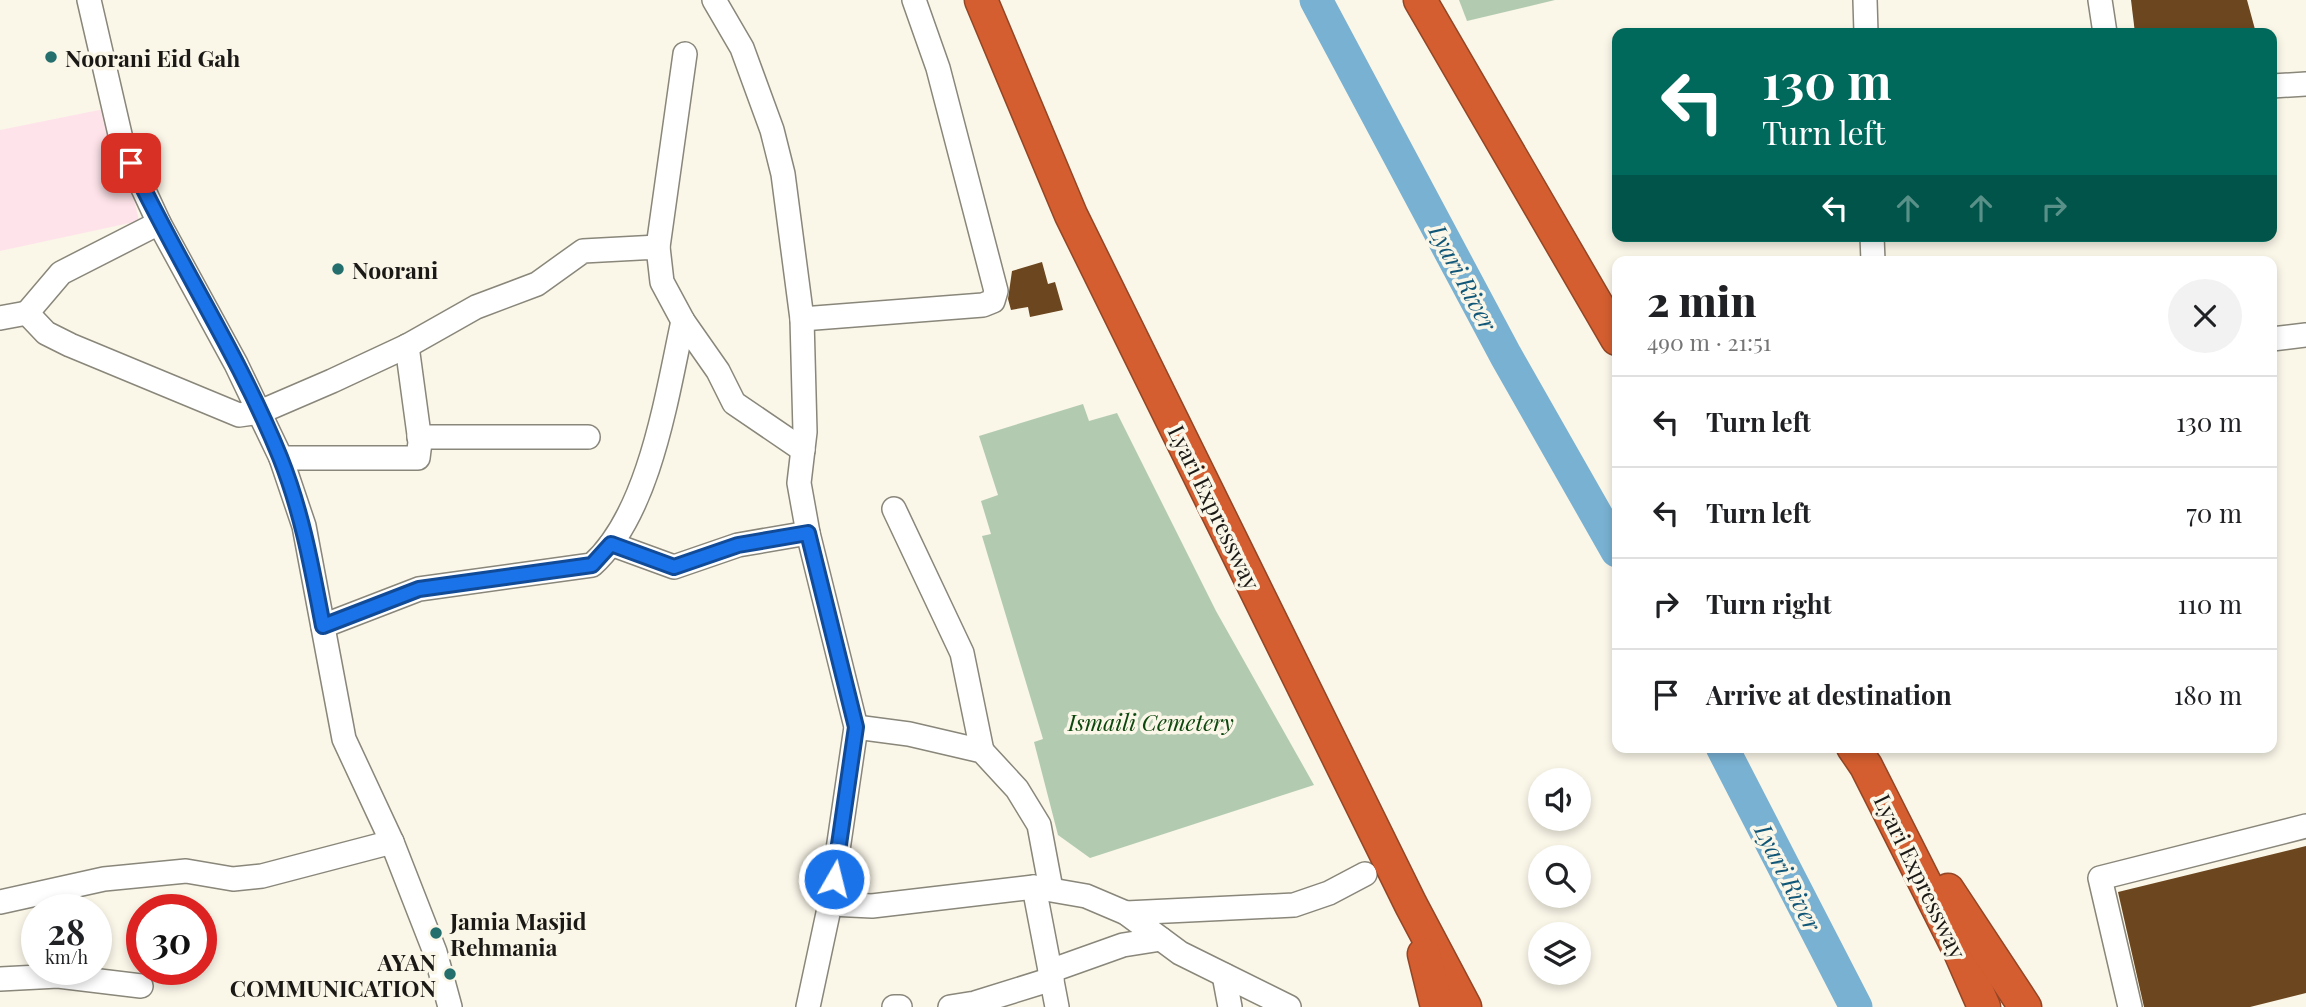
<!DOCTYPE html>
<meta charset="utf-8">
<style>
body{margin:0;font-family:"Playfair Display",serif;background:#f2f2f2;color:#202124;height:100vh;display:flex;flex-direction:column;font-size:26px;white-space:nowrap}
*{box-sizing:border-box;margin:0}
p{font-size:23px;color:#757577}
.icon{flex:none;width:38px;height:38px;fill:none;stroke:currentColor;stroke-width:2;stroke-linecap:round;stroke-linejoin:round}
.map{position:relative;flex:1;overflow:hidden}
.details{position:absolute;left:1612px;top:256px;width:665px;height:497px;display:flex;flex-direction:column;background:#fff;border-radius:14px;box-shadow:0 4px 10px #0003}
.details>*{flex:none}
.hud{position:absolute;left:1612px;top:28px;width:665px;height:214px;border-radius:14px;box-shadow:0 4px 10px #0003;background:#00695c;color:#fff;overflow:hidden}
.tools{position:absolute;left:1528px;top:768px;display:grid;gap:14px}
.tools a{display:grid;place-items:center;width:63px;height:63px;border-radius:50%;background:#fff;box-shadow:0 4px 10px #0003;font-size:35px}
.speed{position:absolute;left:21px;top:894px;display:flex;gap:14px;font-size:35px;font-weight:700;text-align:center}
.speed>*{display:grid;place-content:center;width:91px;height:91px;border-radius:50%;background:#fff;box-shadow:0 4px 10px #0003;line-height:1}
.speed small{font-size:18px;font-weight:400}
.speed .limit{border:10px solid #d22;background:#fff;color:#111}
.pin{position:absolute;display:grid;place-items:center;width:60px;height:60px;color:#fff;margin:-30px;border-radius:14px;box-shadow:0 4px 10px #0006}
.me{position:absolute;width:77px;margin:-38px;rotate:8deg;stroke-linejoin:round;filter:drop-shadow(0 0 5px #0008)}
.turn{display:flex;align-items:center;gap:24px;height:147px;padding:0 35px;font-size:32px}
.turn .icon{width:91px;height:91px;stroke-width:2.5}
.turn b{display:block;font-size:49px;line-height:60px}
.lanes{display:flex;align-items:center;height:66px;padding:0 35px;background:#0003;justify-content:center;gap:35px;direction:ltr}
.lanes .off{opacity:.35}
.round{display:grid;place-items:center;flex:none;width:74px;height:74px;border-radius:37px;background:#f2f2f2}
.overview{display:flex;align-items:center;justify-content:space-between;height:119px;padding:0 35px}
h1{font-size:42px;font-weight:800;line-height:52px}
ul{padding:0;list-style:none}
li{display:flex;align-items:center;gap:21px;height:91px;padding:0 35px;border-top:2px solid #e0e0e0}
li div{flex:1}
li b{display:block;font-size:26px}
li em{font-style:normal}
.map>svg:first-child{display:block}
.education{fill:#fee4ea}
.green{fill:#b2cbb0}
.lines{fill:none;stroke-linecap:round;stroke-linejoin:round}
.river{stroke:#79b1d2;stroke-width:33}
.building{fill:#6c461e}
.minor-casing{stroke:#89867a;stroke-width:26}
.highway-casing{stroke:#934626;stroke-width:35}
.minor{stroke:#fff;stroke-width:23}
.highway{stroke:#d45e2f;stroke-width:32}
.route-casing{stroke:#114b97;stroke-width:18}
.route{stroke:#1a73e8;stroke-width:12}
.poi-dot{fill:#246f6d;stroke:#faf6e8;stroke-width:2.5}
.labels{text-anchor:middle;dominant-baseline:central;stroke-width:7;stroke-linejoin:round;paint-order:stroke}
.poi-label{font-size:23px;font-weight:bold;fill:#1b1915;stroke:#faf6e8;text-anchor:start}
.street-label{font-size:23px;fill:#1b1915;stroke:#faf6e8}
.park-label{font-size:23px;font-style:italic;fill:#0c470e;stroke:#faf6e8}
.water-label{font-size:24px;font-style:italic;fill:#105677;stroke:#faf6e8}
</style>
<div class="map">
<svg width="2306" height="1007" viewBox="0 0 2306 1007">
<rect width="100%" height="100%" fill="#faf6e8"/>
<!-- education -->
<polygon class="education" points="114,107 139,221 0,251 0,130"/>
<!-- green -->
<g class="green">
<polygon points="1459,0 1555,0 1467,21"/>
<polygon points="1083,404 1089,421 1117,413 1216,611 1314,785 1090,858 1058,835 1034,742 1043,739 982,536 991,534 981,501 998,495 979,436"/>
</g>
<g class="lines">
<!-- river -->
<g class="river">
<polyline points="1316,0 1506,356 1617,551"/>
<polyline points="1722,747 1856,1007"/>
</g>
</g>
<!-- building -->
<g class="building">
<polygon points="2131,0 2247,0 2256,33 2135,33"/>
<polygon points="1042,262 1048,284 1055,282 1063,310 1030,317 1028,307 1011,310 1008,299 1012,271"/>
<polygon points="2306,846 2306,993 2250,1007 2144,1007 2118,892"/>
</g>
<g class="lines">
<!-- minor casing -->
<g class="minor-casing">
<g id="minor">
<polyline points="89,0 122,143 159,223 236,364 281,458 304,526 344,739 392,842 435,952 450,1007"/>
<polyline points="714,0 742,48 772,130 783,174 802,319 805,432 799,483 808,533 856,727 830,904 808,1007"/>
<polyline points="1865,0 1866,33"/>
<polyline points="2100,0 2105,33"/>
<polyline points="2272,86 2306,84"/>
<polyline points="1872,236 1873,261"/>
<polyline points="658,247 685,54"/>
<polyline points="27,313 61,273 159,223"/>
<polyline points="0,318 27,313 46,333 70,345 239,415 260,412 332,381 407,346 476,307 537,284 583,251 658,247 662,282 683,321 718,371 734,403 803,450"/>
<polyline points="802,319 983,305 993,301 996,291 938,68 914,0"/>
<polyline points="2272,339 2306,335"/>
<polyline points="419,437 588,437"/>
<polyline points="281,458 418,458 420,442 407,346"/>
<polyline points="894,509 962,653 982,751"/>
<polyline points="611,544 674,567 738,545 808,533"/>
<path d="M323 626 419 589 592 565C650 513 667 394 683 321"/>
<polyline points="856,727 909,734 982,751 1017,789 1039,825 1051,889"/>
<polyline points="1034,887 1057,1007"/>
<polyline points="0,902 104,879 186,871 233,879 262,876 392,842"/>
<polyline points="830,904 872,906 1034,887 1086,896 1126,913 1180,953 1289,1007"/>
<polyline points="1126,913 1294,905 1329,893 1365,874"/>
<polyline points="1050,971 1123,945 1161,939"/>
<polyline points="1224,975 1230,1007"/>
<polyline points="0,979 58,976 141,986"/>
<polyline points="894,1007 900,1007"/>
<polyline points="950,1007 975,1003 1052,979"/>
<polyline points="2130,1007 2100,878 2306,826"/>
</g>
</g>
<!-- highway casing -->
<g class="highway-casing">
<g id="highway">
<polyline points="981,0 1071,215 1411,905 1465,1007"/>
<polyline points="1420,0 1617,339"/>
<polyline points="1853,747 1866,766 1960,952 1984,1007"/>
<polyline points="1948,890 2025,1007"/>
<polyline points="1424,954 1437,1007"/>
</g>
</g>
<!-- minor -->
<use href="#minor" class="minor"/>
<!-- highway -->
<use href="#highway" class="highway"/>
</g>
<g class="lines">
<!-- route casing -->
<g class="route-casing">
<path id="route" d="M131 163C178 263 239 355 280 457 302 512 312 568 323 626L419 589 592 565 611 544 674 567 738 545 808 533 856 727 834 879"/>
</g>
<!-- route -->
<use href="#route" class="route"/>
</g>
<!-- markers -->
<g class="poi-dot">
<circle cx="51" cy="57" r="7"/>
<circle cx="338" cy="269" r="7"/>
<circle cx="436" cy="933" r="7"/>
<circle cx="450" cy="974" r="7"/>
</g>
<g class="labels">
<!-- poi labels -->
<g class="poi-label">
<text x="65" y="57">Noorani Eid Gah</text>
<text x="352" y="269">Noorani</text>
<text x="450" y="920">Jamia Masjid<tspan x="450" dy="26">Rehmania</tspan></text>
<text x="436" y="961" text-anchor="end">AYAN<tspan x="436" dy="26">COMMUNICATION</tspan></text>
</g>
<!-- street labels -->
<g class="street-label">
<text transform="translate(1215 507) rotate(64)">Lyari Expressway</text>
<text transform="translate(1921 876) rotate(64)">Lyari Expressway</text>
</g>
<!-- park labels -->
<g class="park-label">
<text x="1151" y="721">Ismaili Cemetery</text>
</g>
<!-- water labels -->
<g class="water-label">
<text transform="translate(1464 277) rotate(62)">Lyari River</text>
<text transform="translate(1789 877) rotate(63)">Lyari River</text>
</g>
</g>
</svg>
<div class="tools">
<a><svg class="icon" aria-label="sound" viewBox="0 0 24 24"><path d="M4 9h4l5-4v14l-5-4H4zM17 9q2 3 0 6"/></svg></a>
<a><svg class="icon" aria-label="search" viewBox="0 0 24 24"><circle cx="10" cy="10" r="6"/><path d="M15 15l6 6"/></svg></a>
<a><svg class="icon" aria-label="layers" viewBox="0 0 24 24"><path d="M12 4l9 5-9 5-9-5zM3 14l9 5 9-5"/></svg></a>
</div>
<div class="speed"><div>28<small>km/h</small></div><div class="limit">30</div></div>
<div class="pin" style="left:131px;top:163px;background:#d93025"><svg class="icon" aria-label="arrive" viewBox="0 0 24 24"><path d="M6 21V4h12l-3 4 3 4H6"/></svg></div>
<svg class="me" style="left:834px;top:879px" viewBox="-20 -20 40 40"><circle r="17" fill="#1a73e8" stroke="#fff" stroke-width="3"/><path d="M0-11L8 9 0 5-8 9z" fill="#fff"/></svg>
<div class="hud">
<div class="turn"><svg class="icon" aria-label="left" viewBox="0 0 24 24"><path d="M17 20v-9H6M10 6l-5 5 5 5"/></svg><div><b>130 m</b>Turn left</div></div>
<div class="lanes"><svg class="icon" aria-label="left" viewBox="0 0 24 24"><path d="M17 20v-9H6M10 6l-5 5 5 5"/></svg><svg class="icon off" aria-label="ahead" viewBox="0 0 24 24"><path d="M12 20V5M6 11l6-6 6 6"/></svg><svg class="icon off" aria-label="ahead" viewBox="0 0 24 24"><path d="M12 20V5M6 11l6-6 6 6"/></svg><svg class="icon off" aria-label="right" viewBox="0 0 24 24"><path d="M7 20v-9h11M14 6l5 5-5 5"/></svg></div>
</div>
<section class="details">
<div class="overview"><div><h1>2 min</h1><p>490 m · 21:51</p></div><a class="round"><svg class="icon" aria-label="close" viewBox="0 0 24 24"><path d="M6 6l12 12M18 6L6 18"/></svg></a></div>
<ul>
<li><svg class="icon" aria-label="left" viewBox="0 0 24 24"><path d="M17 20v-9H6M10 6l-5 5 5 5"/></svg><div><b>Turn left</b></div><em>130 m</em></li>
<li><svg class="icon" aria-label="left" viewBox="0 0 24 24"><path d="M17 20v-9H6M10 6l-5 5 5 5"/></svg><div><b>Turn left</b></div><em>70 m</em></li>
<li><svg class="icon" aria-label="right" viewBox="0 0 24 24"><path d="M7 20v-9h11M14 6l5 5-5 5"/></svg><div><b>Turn right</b></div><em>110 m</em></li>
<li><svg class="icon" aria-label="arrive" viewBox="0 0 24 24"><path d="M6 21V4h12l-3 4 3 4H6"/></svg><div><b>Arrive at destination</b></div><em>180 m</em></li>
</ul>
</section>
</div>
